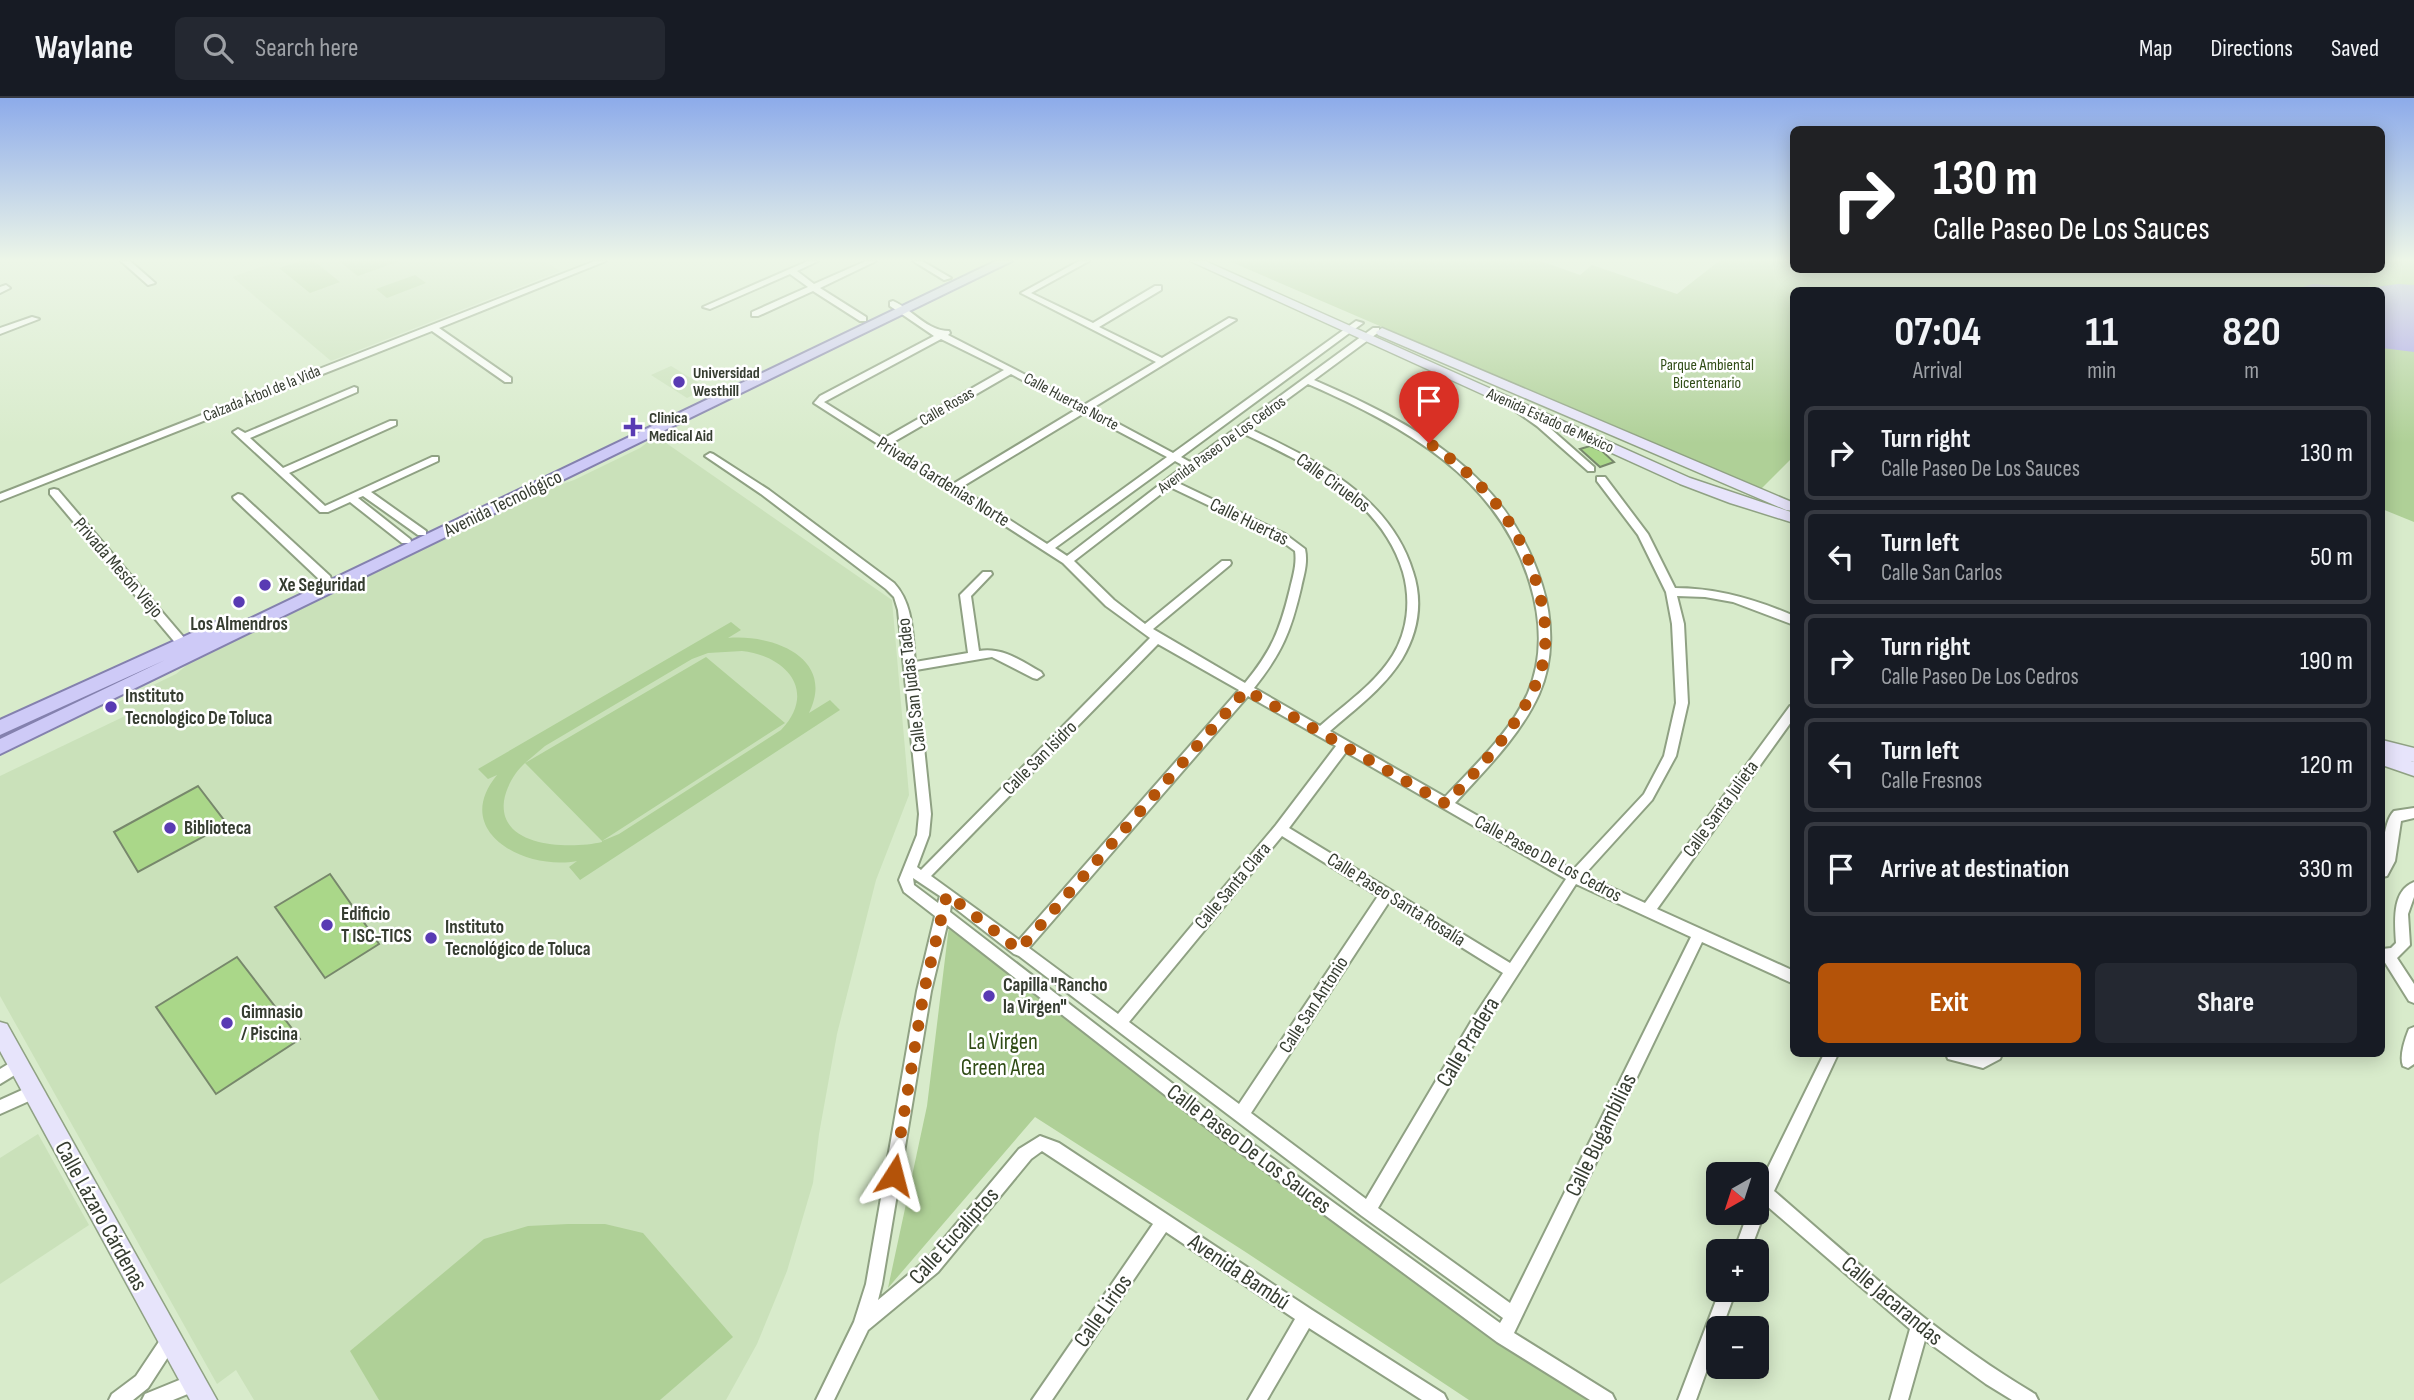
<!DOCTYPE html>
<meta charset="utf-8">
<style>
body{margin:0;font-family:"Sofia Sans Condensed",sans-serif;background:#242831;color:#f1f3f6;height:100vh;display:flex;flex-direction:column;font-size:26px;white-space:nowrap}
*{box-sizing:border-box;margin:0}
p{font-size:23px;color:#9ea1a6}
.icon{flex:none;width:38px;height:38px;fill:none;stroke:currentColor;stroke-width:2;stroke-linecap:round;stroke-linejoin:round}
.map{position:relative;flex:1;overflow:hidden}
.drawer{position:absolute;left:1790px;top:189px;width:595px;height:770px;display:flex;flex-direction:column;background:#171b24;border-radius:10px;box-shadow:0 4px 18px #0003}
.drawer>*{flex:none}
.top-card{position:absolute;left:1790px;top:28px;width:595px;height:147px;border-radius:10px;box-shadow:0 4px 18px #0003;background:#202124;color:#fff;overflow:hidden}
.needle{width:46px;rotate:219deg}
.tools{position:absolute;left:1706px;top:1064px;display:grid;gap:14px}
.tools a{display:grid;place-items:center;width:63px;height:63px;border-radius:10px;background:#171b24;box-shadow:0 4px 18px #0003;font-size:35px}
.pin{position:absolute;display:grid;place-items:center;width:60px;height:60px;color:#fff;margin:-72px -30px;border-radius:50% 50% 50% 0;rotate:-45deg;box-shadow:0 0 7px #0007}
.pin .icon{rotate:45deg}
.me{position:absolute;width:77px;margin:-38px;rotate:9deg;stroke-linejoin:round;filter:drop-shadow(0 0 5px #0008)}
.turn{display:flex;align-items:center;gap:24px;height:147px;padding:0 28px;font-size:32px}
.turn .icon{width:91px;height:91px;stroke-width:2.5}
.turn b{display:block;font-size:49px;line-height:60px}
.eta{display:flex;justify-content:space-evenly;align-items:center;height:119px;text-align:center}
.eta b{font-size:42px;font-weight:700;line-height:49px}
.primary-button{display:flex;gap:14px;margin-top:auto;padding:14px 28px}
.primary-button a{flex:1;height:80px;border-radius:10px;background:#b45309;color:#fff;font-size:28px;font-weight:700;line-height:80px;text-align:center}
.primary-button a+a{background:#242831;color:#f1f3f6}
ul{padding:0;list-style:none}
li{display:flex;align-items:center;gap:21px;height:94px;margin:0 14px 10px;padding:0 14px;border:4px solid #363941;border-radius:10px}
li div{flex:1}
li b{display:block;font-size:26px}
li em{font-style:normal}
header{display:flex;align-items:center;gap:42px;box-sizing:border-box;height:98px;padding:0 35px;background:#171b24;border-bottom:2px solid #363941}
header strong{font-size:33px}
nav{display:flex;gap:38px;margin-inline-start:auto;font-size:24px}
.search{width:490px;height:63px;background:#242831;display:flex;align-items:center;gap:18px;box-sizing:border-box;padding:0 24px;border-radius:10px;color:#9ea1a6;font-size:26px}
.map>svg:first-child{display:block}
.built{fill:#cae1ba}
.green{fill:#afd097;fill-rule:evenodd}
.water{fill:#a69dec}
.building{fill:#aad789;stroke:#77886b;stroke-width:2}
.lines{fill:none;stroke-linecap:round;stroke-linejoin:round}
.street-casing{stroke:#8fa183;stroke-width:4}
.secondary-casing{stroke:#8fa183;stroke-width:3}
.primary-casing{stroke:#8481ae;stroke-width:4}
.street{fill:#fff;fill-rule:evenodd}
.secondary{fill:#e7e4fb;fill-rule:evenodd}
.primary{fill:#cecaf7;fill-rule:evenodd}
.route{stroke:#b45309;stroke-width:12;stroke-dasharray:0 21.6}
.poi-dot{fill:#593bb3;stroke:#fff;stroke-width:2.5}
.labels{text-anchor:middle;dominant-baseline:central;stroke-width:5;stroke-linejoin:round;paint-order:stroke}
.far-park-label{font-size:16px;fill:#304c16;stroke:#fff}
.far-poi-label{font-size:16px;font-weight:bold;fill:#363d31;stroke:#fff;text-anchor:start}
.far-street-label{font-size:16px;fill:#363d31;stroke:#fff}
.street-label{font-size:19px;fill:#363d31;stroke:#fff}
.poi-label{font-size:19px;font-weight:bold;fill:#363d31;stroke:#fff;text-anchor:start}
.near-park-label{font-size:23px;fill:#304c16;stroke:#fff}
.near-street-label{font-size:23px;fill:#363d31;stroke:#fff}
</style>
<header>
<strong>Waylane</strong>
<div class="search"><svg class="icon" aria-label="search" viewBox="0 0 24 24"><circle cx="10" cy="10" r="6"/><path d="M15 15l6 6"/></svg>Search here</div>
<nav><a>Map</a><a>Directions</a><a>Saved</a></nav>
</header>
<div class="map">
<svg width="2414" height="1302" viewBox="0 0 2414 1302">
<rect width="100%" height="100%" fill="#d8ebcb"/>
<!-- built -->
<g class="built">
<polygon points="278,163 544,163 560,173 331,263 232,179"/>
<polygon points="671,268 707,290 687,300 651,277"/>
<polygon points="656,338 892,502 909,697 876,782 837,936 819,1036 813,1085 787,1173 757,1246 726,1302 254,1302 236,1272 217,1286 0,898 0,678 125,618 116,605 176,576 193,562 535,396 574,382 640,350"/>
<polygon points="38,1036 89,1127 0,1186 0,1060"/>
</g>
<!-- green -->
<g class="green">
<polygon points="300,163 314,163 340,184 310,195 279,170"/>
<polygon points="339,163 400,163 358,178"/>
<polygon points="1229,163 1541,163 1580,177 1592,167 1677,196 1719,163 1794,163 1794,172 2382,172 2382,163 2414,163 2414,424 2382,411 2382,192 1794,192 1794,358 1760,392"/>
<polygon points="415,177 426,185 387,200 376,191"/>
<path d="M731 524 741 532 728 540C773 536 836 560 809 615L830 602 840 612 580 782 569 769 577 763C526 773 450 734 497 677L488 681 478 671ZM742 553C786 558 818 593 781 632L619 736 602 743 785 625 706 559 525 665 545 648 692 561 708 555ZM525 665 602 743V744C572 751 498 751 504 703 506 689 515 674 525 665Z"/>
<polygon points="949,828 1596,1302 1469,1302 1244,1153 1035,1019 888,1190 927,1008"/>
<polygon points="568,1126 605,1126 643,1135 733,1239 660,1302 379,1302 350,1253 484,1141 528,1128"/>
</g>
<!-- water -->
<polygon class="water" points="2313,186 2368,190 2398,186 2414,187 2414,254 2382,250 2382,192 2293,192"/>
<!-- building -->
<g class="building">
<polygon points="1590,348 1602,353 1614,364 1600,369 1580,351"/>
<polygon points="198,688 227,726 138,774 114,734"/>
<polygon points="330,776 379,846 325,880 275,809"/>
<polygon points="237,859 300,941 216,996 156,909"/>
</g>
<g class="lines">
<!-- street casing -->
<g class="street-casing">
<g id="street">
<polygon points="121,163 130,163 155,185 148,187"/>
<polygon points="595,163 606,163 439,230 511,280 511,284 505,284 432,233 0,403 0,396"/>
<polygon points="808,163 818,163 797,173 814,186 866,163 876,163 820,190 866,219 866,223 860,223 813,193 758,218 752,218 752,214 808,189 790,176 710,211 703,209"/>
<polygon points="913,163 922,163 951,180 944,182"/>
<path d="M1079 163H1089L1031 195 1093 225 1155 188H1161V192L1099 229 1162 260 1229 220 1236 222 1091 311 1173 355 1356 223 1363 225 1181 359 1190 364 1373 230H1379V234L1314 282C1415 326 1507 375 1542 487 1553 522 1554 562 1539 596 1520 638 1486 671 1455 705L1573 772 1644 696 1664 658 1676 605 1672 526 1666 494 1638 437 1597 383V379H1605L1648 436 1675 490C1717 490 1755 501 1794 518V527L1733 504 1705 499 1677 498 1684 526 1688 605 1676 658 1652 702 1584 777 1645 805 1790 608 1794 607V620L1657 811 1794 873V886L1702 844 1514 1235 1612 1296 1615 1302H1590L1497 1244 1215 1036 947 827 931 893 882 1186 878 1202 926 1162 1019 1051 1040 1038 1059 1045 1312 1212 1444 1296 1447 1302H1422L1309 1230 1267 1302H1248L1295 1221 1166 1134 1052 1302H1032L1153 1126 1042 1053 1031 1061 938 1174 868 1232 834 1302H816L854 1224 866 1186 917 893 935 818 904 794 899 782 917 737 919 716 898 512 894 499 886 491 761 396 705 358 710 355 713 356 769 392 894 485C914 507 912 536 915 564L968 555 960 497 983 474H991L992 476 971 498 979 553C1003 549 1021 563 1041 574L1043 577 1037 581 1033 580 992 559 916 572 931 716 929 737 917 769 921 772 1150 540 1106 508 1063 465 814 305 820 298 934 238 890 208V204L893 203C913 212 927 233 949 233L950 235 948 237 1084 307 1156 264 1021 195ZM941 241 1004 272 883 341 824 304ZM1011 276 1077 311 953 386 890 346ZM1308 286C1404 328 1498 379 1530 485 1541 521 1543 560 1528 595 1510 635 1475 667 1445 699L1330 633C1355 611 1384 590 1402 561 1418 534 1423 504 1413 474 1390 398 1315 362 1248 330ZM1084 315 1167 359 1047 446 960 390ZM1242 335C1306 365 1381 401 1403 474 1411 502 1408 532 1393 557 1375 586 1345 606 1320 628L1254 590C1282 555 1291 533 1301 490 1304 476 1308 465 1305 451L1285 436 1176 384ZM1175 363 1184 368 1067 458 1055 450ZM1170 389 1277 440 1295 453C1297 466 1293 478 1290 491 1280 532 1272 552 1245 585L1153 531 1230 467 1231 465 1230 463H1222L1145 526 1114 502 1074 463ZM1158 546 1239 592 1019 842 931 778ZM1248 598 1336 648 1276 727 1118 916 1029 850ZM1346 654 1566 781 1510 865 1289 730ZM1282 738 1378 798 1239 1006 1129 924ZM913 780 940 798 938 805 914 787ZM1576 786 1691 839 1510 1205 1378 1110 1482 932ZM1389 804 1503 875 1472 922 1366 1101 1251 1015ZM951 807 1014 856 1019 858 1362 1118 1503 1220 1500 1225 1225 1026 950 814Z"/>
<polygon points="3,188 6,187 10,190 0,195 0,189"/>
<polygon points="32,219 39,221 0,236 0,230"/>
<polygon points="354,289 357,290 357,294 250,340 283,370 390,323 396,323 396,327 289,375 325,408 432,359 438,359 438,363 371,394 426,433 426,437 418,437 363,398 358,400 410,441 411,443 410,445 402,445 350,404 328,414 320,414 233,334 238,331 245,335"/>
<polygon points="1510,302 1543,324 1594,369 1594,373 1588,373 1537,328 1507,307 1505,305"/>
<polygon points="54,391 58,392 186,542 188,545 186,548 178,548 50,396 50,392"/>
<polygon points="238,396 242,397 330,478 331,481 330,484 322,484 234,401 233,399"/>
<path d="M2414 710V720L2401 723 2395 763 2387 778 2382 779C2382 762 2382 725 2394 713Z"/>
<path d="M2414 784V799L2408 816 2410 847 2397 860 2414 886V905L2409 903 2384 863H2382V851L2391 850 2396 845C2395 825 2391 793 2414 784Z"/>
<path d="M2414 929V966L2408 970 2403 968C2399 958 2405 941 2409 931Z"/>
<path d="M1824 956H1838L1774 1093C1858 1166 1939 1239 2035 1296L2038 1302H2012L1986 1286 1925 1242 1908 1302H1890L1910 1231 1767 1108 1750 1153H1734L1748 1115H1757V1092Z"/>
<polygon points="1946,956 2002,956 2000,961 1983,970 1948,961"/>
<polygon points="18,960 23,962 25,967 23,972 0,986 0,971"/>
<polygon points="33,987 38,989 41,994 38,999 0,1016 0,1002"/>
<polygon points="1720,1192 1736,1192 1722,1230 1718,1230 1718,1241 1696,1302 1678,1302"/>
<polygon points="170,1233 176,1236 179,1242 148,1290 133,1302 109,1302 112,1296 136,1278 164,1236"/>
<polygon points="194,1276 200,1279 203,1285 200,1291 173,1302 142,1302 145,1296"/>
</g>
</g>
<!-- secondary casing -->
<g class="secondary-casing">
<g id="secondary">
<polygon points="1190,163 1205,163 1690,380 1794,415 1794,425 1730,405 1680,386"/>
<polygon points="1382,230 1794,405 1794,413 1786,412 1378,237 1376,234"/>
<polygon points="2382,642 2414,650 2414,664 2404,661 2414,664 2414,678 2382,667"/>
<polygon points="0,924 7,926 217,1302 190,1302 0,953"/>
</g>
</g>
<!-- primary casing -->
<g class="primary-casing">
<polygon id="primary" points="996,163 1012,163 0,656 0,641 165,562 0,637 0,622 216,524 228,524 229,531"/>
</g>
<!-- street -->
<use href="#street" class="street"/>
<!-- secondary -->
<use href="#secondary" class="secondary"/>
<!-- primary -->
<use href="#primary" class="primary"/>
</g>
<!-- sky -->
<linearGradient id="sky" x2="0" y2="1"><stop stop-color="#8dabea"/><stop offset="0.47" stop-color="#edf6e8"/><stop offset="1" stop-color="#edf6e8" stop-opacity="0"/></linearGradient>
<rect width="2414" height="345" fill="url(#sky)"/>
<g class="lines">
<!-- route -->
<path class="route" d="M894 1077 924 893 947 796 1019 852 1246 592 1446 706C1481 668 1518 630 1538 581 1547 559 1547 531 1542 507 1527 435 1489 386 1429 345"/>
</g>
<!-- markers -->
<g class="poi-dot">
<circle cx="679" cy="284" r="7"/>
<path d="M629.5 318.5h7v7h7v7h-7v7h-7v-7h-7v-7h7z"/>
<circle cx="265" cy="487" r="7"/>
<circle cx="239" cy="504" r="7"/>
<circle cx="111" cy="609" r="7"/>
<circle cx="170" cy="730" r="7"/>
<circle cx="327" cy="827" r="7"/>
<circle cx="431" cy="840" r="7"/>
<circle cx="989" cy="898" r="7"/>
<circle cx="227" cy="925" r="7"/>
</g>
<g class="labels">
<!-- far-park labels -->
<g class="far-park-label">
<text x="1707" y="267">Parque Ambiental<tspan x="1707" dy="18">Bicentenario</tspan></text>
</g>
<!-- far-poi labels -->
<g class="far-poi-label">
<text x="693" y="275">Universidad<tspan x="693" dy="18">Westhill</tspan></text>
<text x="649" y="320">Clinica<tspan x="649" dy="18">Medical Aid</tspan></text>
</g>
<!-- far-street labels -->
<g class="far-street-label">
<text transform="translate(262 296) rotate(-22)">Calzada Árbol de la Vida</text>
<text transform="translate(1071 304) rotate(28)">Calle Huertas Norte</text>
<text transform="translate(947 309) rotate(-30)">Calle Rosas</text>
<text transform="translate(1550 323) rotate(24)">Avenida Estado de México</text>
<text transform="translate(1222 347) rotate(-36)">Avenida Paseo De Los Cedros</text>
</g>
<!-- street labels -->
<g class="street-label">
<text transform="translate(943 384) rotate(32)">Privada Gardenias Norte</text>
<text transform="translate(1333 385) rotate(36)">Calle Ciruelos</text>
<text transform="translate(503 406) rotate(-26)">Avenida Tecnológico</text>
<text transform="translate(1249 424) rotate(26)">Calle Huertas</text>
<text transform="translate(118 470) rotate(49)">Privada Mesón Viejo</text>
<text transform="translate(912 587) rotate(-97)">Calle San Judas Tadeo</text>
<text transform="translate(1040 660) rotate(-45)">Calle San Isidro</text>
<text transform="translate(1721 711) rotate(-54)">Calle Santa Julieta</text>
<text transform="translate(1548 761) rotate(28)">Calle Paseo De Los Cedros</text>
<text transform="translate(1233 788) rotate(-50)">Calle Santa Clara</text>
<text transform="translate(1396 802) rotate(32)">Calle Paseo Santa Rosalía</text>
<text transform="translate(1314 907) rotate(-57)">Calle San Antonio</text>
</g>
<!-- poi labels -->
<g class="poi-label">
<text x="279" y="487">Xe Seguridad</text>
<text x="239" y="526" text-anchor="middle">Los Almendros</text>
<text x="125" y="598">Instituto<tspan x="125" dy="22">Tecnologico De Toluca</tspan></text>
<text x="184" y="730">Biblioteca</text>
<text x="341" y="816">Edificio<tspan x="341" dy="22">T ISC-TICS</tspan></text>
<text x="445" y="829">Instituto<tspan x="445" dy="22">Tecnológico de Toluca</tspan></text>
<text x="1003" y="887">Capilla "Rancho<tspan x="1003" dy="22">la Virgen"</tspan></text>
<text x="241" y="914">Gimnasio<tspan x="241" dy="22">/ Piscina</tspan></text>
</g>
<!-- near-park labels -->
<g class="near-park-label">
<text x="1003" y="944">La Virgen<tspan x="1003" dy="26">Green Area</tspan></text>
</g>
<!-- near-street labels -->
<g class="near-street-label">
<text transform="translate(1468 944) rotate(-59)">Calle Pradera</text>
<text transform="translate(1601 1037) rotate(-64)">Calle Bugambilias</text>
<text transform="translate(1249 1051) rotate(37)">Calle Paseo De Los Sauces</text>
<text transform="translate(101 1118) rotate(61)">Calle Lázaro Cárdenas</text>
<text transform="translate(954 1138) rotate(-48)">Calle Eucaliptos</text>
<text transform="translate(1239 1174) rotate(34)">Avenida Bambú</text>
<text transform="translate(1892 1203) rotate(40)">Calle Jacarandas</text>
<text transform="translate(1103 1213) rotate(-55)">Calle Lirios</text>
</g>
</g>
</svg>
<div class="tools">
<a><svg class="needle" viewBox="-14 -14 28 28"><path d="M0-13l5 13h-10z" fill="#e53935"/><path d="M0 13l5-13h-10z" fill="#9ea1a6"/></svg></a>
<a>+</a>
<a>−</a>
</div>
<div class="pin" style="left:1429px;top:345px;background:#d93025"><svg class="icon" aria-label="arrive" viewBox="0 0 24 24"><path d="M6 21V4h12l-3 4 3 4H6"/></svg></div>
<svg class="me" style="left:894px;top:1077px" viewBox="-20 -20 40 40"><path d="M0-17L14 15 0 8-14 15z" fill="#b45309" stroke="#fff" stroke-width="4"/></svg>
<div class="top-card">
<div class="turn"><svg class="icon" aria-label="right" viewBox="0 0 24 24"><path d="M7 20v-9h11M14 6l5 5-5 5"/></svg><div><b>130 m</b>Calle Paseo De Los Sauces</div></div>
</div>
<section class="drawer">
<div class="eta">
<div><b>07:04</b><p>Arrival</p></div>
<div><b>11</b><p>min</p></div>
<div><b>820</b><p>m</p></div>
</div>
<ul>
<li><svg class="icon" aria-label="right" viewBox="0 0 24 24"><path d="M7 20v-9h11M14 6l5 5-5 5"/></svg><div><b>Turn right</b><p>Calle Paseo De Los Sauces</p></div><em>130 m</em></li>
<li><svg class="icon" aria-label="left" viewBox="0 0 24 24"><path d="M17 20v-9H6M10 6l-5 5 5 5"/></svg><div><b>Turn left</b><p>Calle San Carlos</p></div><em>50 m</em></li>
<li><svg class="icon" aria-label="right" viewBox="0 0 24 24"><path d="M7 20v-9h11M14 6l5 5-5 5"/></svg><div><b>Turn right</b><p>Calle Paseo De Los Cedros</p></div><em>190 m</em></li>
<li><svg class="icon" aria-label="left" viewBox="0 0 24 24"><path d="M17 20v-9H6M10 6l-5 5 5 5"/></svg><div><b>Turn left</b><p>Calle Fresnos</p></div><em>120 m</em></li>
<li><svg class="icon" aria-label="arrive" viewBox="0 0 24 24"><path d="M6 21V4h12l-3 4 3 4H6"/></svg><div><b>Arrive at destination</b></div><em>330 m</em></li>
</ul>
<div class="primary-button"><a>Exit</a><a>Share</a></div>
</section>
</div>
